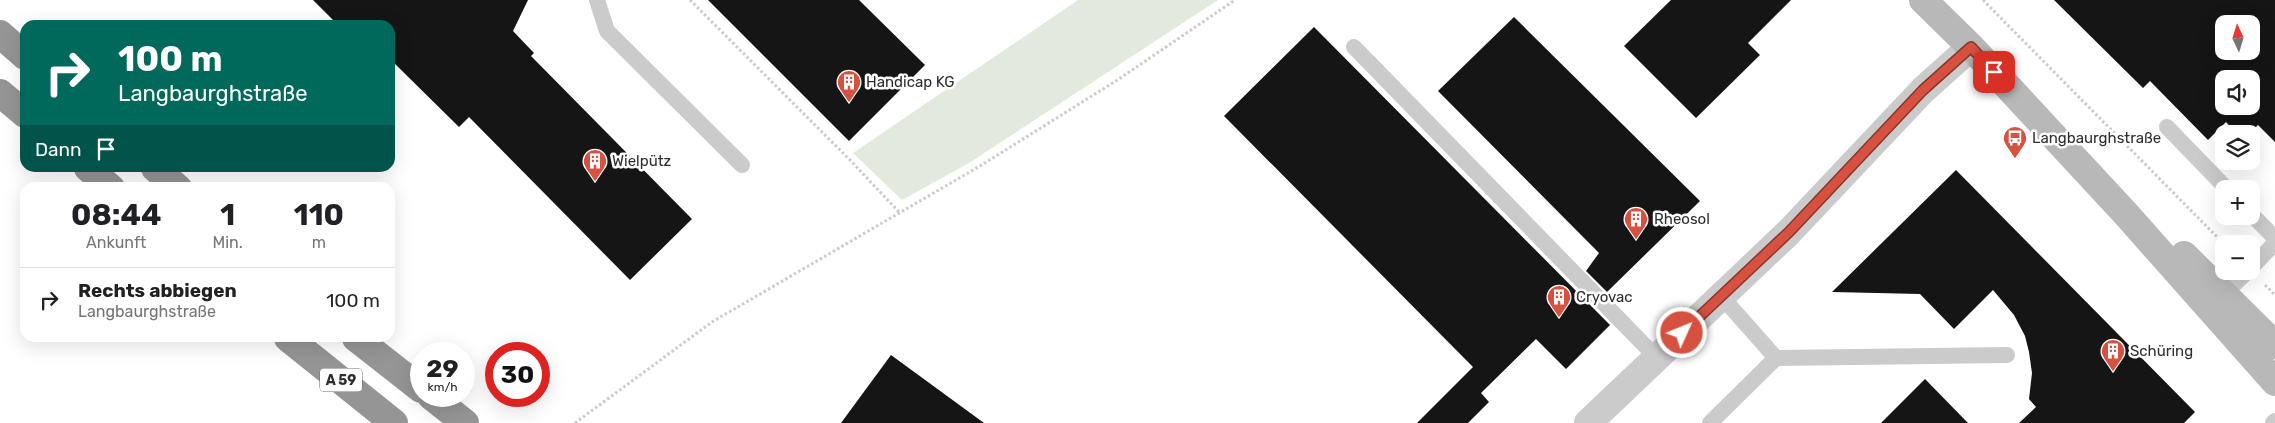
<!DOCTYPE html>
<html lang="de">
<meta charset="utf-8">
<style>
body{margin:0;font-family:Rubik,sans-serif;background:#f6f6f6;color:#202124;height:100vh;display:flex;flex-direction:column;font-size:19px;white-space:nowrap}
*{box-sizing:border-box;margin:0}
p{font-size:16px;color:#757577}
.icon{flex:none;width:28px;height:28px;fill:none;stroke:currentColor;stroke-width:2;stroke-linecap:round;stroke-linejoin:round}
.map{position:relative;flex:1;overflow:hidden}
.details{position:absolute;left:20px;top:182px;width:375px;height:160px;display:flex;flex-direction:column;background:#fff;border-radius:15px;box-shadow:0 5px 20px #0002}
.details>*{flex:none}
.top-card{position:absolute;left:20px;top:20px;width:375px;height:152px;border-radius:15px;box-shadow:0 5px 20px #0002;background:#00695c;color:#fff;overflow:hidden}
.needle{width:32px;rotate:356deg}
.controls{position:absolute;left:2215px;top:15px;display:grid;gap:10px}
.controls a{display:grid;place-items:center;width:45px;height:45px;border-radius:10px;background:#fff;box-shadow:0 5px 20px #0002;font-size:25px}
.speed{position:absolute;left:410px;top:342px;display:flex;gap:10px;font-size:25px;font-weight:700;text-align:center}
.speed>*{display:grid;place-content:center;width:65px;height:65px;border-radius:50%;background:#fff;box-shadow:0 5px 20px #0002;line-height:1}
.speed small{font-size:12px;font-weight:400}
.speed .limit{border:8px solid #d22;background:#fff;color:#111}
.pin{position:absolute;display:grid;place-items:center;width:42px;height:42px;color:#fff;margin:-21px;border-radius:10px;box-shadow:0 2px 8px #0006}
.me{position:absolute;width:55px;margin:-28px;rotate:46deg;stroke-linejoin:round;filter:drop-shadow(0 0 4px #0008)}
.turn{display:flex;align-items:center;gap:18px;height:105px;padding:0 15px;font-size:22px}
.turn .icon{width:65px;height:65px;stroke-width:2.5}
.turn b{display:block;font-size:35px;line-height:42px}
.then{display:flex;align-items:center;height:48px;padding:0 15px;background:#0003;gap:10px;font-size:19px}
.eta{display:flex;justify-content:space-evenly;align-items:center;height:85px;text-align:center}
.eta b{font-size:30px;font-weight:700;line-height:35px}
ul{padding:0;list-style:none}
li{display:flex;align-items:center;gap:15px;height:65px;padding:0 15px;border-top:1px solid #e0e0e0}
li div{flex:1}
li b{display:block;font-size:19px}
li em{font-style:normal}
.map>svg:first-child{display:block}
.green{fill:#e2eadd}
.building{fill:#151515;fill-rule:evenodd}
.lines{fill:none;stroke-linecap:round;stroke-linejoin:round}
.path{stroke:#cbcbcb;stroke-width:3;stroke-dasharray:2.5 2.5;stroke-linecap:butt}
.service{stroke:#cbcbcb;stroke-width:16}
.minor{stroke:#cbcbcb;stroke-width:28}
.secondary{stroke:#b8b8b8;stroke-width:28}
.motorway{stroke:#959595;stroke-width:28}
.route-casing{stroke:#8b352a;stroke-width:12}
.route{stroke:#d65140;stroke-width:9}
.labels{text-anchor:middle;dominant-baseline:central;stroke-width:5;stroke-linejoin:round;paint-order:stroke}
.shield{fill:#fff;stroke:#6d6d6d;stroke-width:1}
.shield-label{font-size:14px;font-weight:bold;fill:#2e2e2e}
.poi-label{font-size:15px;fill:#2e2e2e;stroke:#fff;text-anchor:start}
</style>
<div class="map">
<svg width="2275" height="423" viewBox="0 0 2275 423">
<rect width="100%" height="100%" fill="#fff"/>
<!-- green -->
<polygon class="green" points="1078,0 1218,0 969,163 902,200 853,153"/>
<!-- building -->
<g class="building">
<polygon points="313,0 528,0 513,31 534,53 531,56 692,219 630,280 469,117 459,127 390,59 390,25 338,25"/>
<polygon points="708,0 859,0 925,65 849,141"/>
<polygon points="1671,0 1791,0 1748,43 1760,55 1696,118 1624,46"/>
<path d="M2054 0H2275V142L2258 125 2249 134H2237L2226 122 2208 140 2150 81 2143 88ZM2224 24H2251V51H2224ZM2224 79H2251V106H2224Z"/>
<polygon points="1514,17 1700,201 1607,292 1586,271 1599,253 1438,91"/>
<polygon points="1314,27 1610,325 1566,369 1536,339 1481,393 1489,402 1468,423 1417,423 1473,367 1224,116"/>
<polygon points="1956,170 2195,412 2184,423 2019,423 2036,407 2029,399 2032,373 2029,352 2025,336 2014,315 1993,290 1954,329 1920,294 1832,292"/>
<polygon points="891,355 984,423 841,423"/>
<polygon points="1925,379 1968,423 1881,423"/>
</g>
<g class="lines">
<!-- path -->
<g class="path">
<polyline points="690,0 850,160 899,212"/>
<polyline points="1983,0 2224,244"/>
<polyline points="2265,285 2275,295"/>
<polyline points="575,423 712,322 980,166 1119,79 1235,0"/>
</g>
<!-- service -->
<g class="service">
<polyline points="597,0 607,31 742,165"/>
<polyline points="1354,47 1656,357"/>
<polyline points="2167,127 2227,189"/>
<polyline points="2251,214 2275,238"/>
<polyline points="2251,268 2275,243"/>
<polyline points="2224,294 2248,271"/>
<polyline points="1776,358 2007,355"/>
<polyline points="1710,423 1776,358 1721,296"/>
<polyline points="2273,423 2275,421"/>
</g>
<!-- minor -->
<polyline class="minor" points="1588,423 1789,232 1923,90 1971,47"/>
<!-- secondary -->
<g class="secondary">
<polyline points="1923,0 1971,47 2126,214 2275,382"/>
<polyline points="2184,255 2275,345"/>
</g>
<!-- motorway -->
<g class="motorway">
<polyline points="0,34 25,56"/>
<polyline points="0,93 25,114"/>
<polyline points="88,168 111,188"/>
<polyline points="155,168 178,188"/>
<polyline points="288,338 394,423"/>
<polyline points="356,338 421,389"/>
<polyline points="431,396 465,423"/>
</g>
</g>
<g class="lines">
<!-- route casing -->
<g class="route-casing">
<polyline id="route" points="1682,333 1789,232 1923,90 1971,47 1994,72"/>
</g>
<!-- route -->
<use href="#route" class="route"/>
</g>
<!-- icons -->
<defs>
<g id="building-pin" transform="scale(1.25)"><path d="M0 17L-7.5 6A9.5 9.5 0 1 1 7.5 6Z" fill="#d65140" stroke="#fff"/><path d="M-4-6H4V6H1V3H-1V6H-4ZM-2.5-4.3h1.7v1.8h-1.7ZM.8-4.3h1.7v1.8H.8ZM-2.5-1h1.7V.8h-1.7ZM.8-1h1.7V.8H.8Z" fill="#fff"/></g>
<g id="bus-pin" transform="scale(1.25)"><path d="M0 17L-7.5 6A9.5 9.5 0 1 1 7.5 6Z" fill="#d65140" stroke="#fff"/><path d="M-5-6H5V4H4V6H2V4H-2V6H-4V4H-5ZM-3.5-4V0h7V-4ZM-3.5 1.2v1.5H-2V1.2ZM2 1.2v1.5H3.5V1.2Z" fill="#fff"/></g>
</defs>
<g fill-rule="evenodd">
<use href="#building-pin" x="849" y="82"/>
<use href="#bus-pin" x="2015" y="138"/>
<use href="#building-pin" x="595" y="161"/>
<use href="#building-pin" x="1636" y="219"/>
<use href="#building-pin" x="1559" y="297"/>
<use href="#building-pin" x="2113" y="351"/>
</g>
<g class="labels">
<!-- shield labels -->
<rect class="shield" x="320" y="368.5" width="42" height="23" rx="4"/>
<g class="shield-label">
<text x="341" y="380">A 59</text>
</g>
<!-- poi labels -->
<g class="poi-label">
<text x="866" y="82">Handicap KG</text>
<text x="2032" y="138">Langbaurghstraße</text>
<text x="612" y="161">Wielpütz</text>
<text x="1654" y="219">Rheosol</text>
<text x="1576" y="297">Cryovac</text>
<text x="2130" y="351">Schüring</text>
</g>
</g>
</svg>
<div class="controls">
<a><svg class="needle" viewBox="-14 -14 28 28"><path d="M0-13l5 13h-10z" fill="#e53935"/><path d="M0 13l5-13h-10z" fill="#757577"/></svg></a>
<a><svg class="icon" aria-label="sound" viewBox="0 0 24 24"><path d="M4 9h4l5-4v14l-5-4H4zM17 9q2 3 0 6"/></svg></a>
<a><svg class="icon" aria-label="layers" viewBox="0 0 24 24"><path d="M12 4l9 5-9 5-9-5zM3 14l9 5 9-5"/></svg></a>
<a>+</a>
<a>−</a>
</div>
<div class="speed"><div>29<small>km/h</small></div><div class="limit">30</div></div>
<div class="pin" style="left:1994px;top:72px;background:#d93025"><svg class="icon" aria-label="arrive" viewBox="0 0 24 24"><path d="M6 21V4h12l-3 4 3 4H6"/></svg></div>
<svg class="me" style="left:1682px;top:333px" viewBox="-20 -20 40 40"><circle r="17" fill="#d65140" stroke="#fff" stroke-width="3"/><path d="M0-11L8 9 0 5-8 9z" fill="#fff"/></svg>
<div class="top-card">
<div class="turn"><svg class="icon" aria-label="right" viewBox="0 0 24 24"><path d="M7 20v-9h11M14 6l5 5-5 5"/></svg><div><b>100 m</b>Langbaurghstraße</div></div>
<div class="then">Dann<svg class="icon" aria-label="arrive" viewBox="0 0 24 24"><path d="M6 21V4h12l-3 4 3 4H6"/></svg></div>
</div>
<section class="details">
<div class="eta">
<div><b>08:44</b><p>Ankunft</p></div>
<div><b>1</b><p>Min.</p></div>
<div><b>110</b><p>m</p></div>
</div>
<ul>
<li><svg class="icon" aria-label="right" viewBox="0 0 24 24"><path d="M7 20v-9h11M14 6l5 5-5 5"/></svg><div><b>Rechts abbiegen</b><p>Langbaurghstraße</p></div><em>100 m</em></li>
</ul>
</section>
</div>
